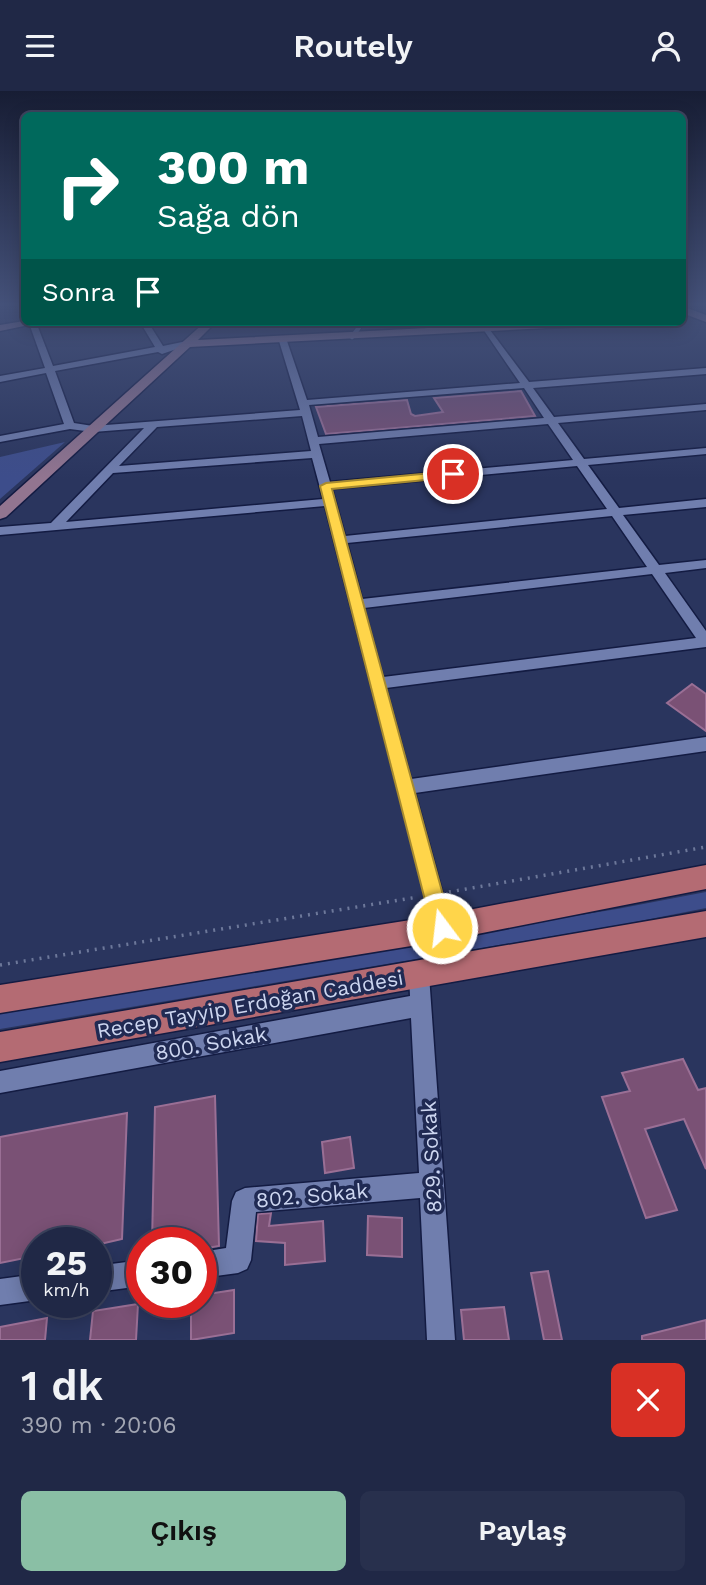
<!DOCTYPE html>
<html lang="tr">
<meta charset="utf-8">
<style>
body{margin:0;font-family:"Work Sans",sans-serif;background:#28304d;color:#f1f3f6;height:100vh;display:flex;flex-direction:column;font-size:26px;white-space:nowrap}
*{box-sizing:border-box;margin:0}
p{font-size:23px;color:#a2a6b3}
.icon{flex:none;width:38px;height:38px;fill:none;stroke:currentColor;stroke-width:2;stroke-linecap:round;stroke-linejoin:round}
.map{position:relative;height:1249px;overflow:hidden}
.panel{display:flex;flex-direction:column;background:#202846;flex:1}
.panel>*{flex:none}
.guide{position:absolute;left:21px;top:21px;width:665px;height:214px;border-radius:10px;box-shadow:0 4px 18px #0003,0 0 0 2px #3d445f;background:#00695c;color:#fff;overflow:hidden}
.speed{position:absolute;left:21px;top:1136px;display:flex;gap:14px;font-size:35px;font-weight:700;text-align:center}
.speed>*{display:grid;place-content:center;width:91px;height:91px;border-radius:50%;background:#202846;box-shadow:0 4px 18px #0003,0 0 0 2px #3d445f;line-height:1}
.speed small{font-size:18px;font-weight:400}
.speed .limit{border:10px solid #d22;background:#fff;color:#111}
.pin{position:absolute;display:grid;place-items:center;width:60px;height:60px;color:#fff;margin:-30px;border:4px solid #fff;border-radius:50%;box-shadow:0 2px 7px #0007}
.me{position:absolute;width:77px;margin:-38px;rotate:345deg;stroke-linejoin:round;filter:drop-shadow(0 0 5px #0008)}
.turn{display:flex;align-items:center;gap:24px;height:147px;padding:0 21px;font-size:32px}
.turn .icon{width:91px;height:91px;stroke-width:2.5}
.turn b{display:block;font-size:49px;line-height:60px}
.then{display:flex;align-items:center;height:66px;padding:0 21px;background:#0003;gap:14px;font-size:26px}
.round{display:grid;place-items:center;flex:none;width:74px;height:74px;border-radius:10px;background:#28304d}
.head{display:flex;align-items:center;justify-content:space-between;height:119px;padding:0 21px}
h1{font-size:42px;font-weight:600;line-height:52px}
.primary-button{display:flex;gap:14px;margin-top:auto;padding:14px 21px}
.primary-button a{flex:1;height:80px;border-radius:10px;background:#8abfa5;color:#111;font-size:28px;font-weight:600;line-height:80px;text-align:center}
.primary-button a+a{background:#28304d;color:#f1f3f6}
header{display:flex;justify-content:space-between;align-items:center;height:91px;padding:0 21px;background:#202846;font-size:32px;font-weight:600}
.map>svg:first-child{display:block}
.green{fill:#3d4d8b}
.building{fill:#7a5175;stroke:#9a6f95;stroke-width:2}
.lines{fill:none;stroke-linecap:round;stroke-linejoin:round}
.lane-casing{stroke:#131b42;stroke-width:6}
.street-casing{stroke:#131b42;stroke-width:3}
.secondary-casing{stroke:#131b42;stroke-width:3}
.primary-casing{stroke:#131b42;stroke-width:3}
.path{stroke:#6d789a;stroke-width:3.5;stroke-dasharray:2 6;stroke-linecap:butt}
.lane{stroke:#707eae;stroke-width:4.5}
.street{fill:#707eae;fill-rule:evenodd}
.secondary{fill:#927590;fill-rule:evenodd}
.primary{fill:#b46b73;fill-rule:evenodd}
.route{fill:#ffd54a;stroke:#a68a30;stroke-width:2}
.labels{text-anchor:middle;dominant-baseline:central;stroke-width:7;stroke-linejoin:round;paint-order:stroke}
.near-street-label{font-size:21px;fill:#cdd6f0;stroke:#202a53}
</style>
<header><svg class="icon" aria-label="menu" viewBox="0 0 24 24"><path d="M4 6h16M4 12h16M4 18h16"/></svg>Routely<svg class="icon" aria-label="person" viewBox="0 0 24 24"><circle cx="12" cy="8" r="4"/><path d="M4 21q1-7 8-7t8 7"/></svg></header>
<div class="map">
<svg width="706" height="1249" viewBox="0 0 706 1249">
<rect width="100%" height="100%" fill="#2a355e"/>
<!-- green -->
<g class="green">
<polygon points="65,351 0,408 0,366"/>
<polygon points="706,801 706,817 625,833 0,938 0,919 617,818"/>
</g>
<!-- building -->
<g class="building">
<polygon points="521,300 535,325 326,343 316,316 407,309 411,323 415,325 443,321 434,307"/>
<polygon points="692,593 706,603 706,640 667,612"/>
<polygon points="683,968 698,999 706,997 706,1078 684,1028 645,1038 677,1119 646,1127 602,1006 630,1000 622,982"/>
<polygon points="215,1005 219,1155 201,1158 201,1152 152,1152 155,1016"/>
<polygon points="127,1022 122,1148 96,1154 36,1152 35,1165 0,1172 0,1046"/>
<polygon points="350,1046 354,1077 325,1082 322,1051"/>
<polygon points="271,1122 269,1135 323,1130 325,1170 285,1174 285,1152 256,1150 258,1123"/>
<polygon points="368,1125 402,1127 402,1166 367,1164"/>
<polygon points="548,1180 562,1249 544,1249 531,1182"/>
<polygon points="234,1199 234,1242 191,1249 191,1211 201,1211 201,1204"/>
<polygon points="138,1213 136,1249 90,1249 93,1220"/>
<polygon points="504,1216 509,1249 464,1249 461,1219"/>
<polygon points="47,1227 45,1249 0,1249 0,1236"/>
<polygon points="706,1229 706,1249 642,1249 642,1245"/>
</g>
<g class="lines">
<!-- lane casing -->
<g class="lane-casing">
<polyline id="lane" points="352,246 363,231"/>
</g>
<!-- street casing -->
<g class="street-casing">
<g id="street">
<path d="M36 231 53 275 155 256 140 231H148L163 255 187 250 191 253 162 263 158 261 55 280 74 332 93 335 300 319 279 250 283 247 287 250 307 309 520 292 483 238 487 235 529 291 706 277V283L533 297 554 326 706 313V319L558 332 584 368 706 357V363L588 374 619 417 706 408V416L623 424 659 474 706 469V477L665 482 706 540V556L386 597 411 688 706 646V660L415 702 452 837 449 844 442 847 435 844 325 415 0 444V436L51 432 144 337 93 341 70 338 0 351V345L64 333 46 282 0 291V285L45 277 29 232ZM524 297 544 327 318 346 309 314ZM302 325 311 360 119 375 157 336ZM548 333 573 369 330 391 319 353ZM312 367 323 408 66 431 113 382ZM577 375 607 418 345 445 332 398ZM612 425 647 476 362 508 347 452ZM652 483 696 547 383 586 364 517Z"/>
<polygon points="419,874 426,877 429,884 455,1249 427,1249 420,1107 256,1121 251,1169 247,1178 238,1182 201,1187 201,1161 226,1157 232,1110 236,1101 245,1097 419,1082 411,927 0,1002 0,980 410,905 409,884 412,877"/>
<polygon points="142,1169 142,1195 96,1201 96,1175"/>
<polygon points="37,1183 37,1209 0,1214 0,1188"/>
</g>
</g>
<!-- secondary casing -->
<g class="secondary-casing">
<g id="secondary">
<polygon points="682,215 706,224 706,231 682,222"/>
<polygon points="24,230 43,231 0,240 0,234"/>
<polygon points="205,231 216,231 198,249 541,231 609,231 604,234 190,256 6,426 0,428 0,415"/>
</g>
</g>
<!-- primary casing -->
<g class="primary-casing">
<g id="primary">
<polygon points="706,774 706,798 442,850 0,922 0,894 442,824"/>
<polygon points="706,820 706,846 0,971 0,941"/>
</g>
</g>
<!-- path -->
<g class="path">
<polyline points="449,801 706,756"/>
<polyline points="0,874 418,806"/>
</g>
<!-- lane -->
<use href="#lane" class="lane"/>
<!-- street -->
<use href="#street" class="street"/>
<!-- secondary -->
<use href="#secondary" class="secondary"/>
<!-- primary -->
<use href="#primary" class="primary"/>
</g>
<!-- sky -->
<linearGradient id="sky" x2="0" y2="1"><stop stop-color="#171d34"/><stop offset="0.55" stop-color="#445179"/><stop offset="1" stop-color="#445179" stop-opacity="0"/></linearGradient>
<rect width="706" height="388" fill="url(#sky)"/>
<!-- route -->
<polygon class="route" points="453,380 459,383 457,386 332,398 452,837 449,844 442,846 435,844 432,837 320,395 326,392"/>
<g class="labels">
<!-- near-street labels -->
<g class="near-street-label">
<text transform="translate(250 913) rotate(-10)">Recep Tayyip Erdoğan Caddesi</text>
<text transform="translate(211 952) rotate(-10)">800. Sokak</text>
<text transform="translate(431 1066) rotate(-93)">829. Sokak</text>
<text transform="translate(312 1104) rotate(-5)">802. Sokak</text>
</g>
</g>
</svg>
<div class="speed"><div>25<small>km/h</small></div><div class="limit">30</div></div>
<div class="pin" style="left:453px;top:383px;background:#d93025"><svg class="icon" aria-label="arrive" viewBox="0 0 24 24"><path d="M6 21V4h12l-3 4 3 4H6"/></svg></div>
<svg class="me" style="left:442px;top:837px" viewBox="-20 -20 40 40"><circle r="17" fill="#ffd54a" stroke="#fff" stroke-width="3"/><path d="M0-11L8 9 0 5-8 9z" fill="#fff"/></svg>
<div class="guide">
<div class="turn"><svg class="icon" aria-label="right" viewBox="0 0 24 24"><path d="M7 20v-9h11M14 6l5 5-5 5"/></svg><div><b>300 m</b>Sağa dön</div></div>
<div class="then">Sonra<svg class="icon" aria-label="arrive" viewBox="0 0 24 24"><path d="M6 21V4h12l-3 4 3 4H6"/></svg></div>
</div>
</div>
<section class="panel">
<div class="head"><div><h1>1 dk</h1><p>390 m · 20:06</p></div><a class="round" style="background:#d93025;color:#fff"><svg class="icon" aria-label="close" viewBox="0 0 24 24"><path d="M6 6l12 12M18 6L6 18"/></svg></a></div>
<div class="primary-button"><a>Çıkış</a><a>Paylaş</a></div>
</section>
